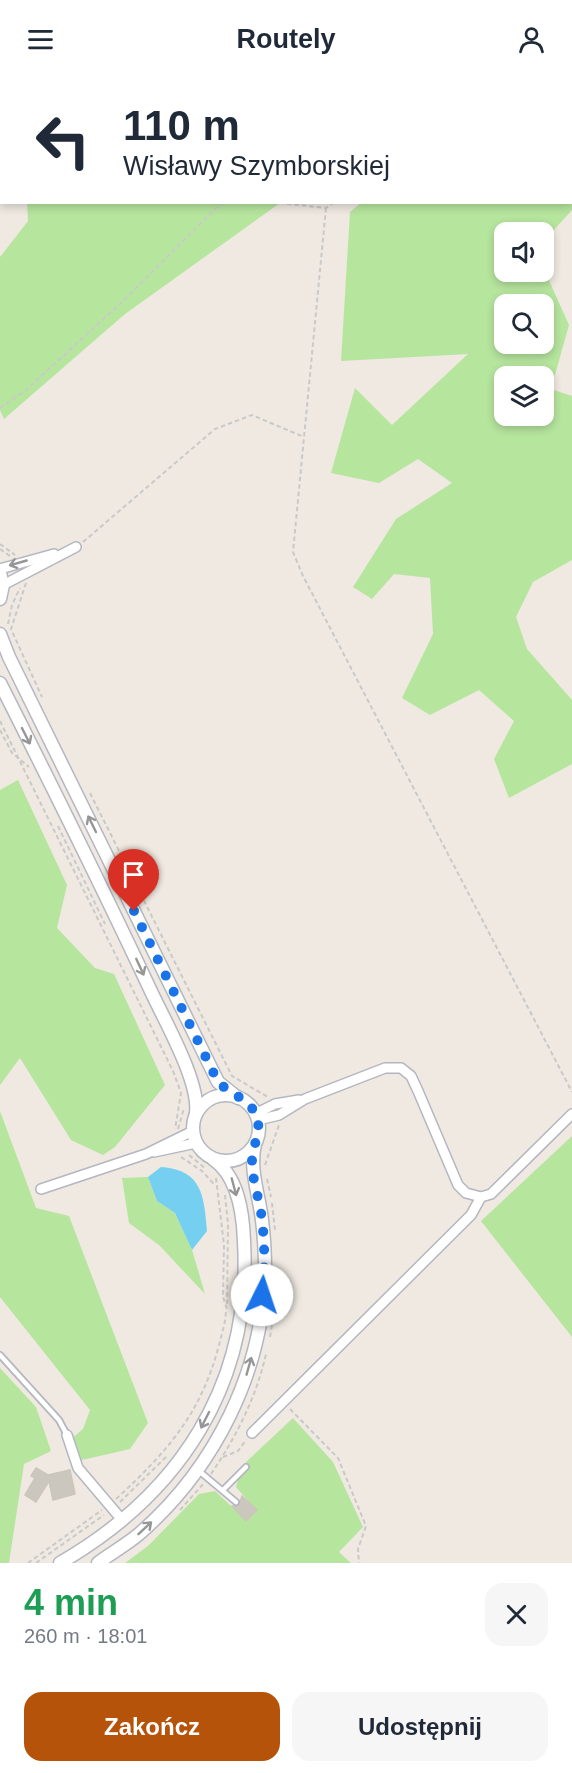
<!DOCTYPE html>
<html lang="pl">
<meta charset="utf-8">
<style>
body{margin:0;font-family:Arial,sans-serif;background:#f6f6f7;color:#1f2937;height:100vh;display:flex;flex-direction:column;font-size:22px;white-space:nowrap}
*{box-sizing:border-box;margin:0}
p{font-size:20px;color:#747a83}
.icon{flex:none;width:33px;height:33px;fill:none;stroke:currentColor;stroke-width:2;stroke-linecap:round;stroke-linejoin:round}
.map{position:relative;height:1485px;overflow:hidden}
.side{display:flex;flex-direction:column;background:#fff;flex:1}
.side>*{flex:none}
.banner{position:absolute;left:0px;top:0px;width:573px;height:126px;box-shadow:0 3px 9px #0003;background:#fff;color:#1f2937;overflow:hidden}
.fabs{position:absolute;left:494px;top:144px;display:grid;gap:12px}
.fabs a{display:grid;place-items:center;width:60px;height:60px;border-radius:12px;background:#fff;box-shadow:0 3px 9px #0003;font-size:30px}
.pin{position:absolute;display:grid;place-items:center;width:51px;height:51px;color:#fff;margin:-62px -26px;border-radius:50% 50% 50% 0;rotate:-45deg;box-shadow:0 0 6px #0007}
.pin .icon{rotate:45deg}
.me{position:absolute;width:66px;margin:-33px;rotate:4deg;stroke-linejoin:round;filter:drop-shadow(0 0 4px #0008)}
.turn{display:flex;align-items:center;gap:21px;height:126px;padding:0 24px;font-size:27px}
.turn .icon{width:78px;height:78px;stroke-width:2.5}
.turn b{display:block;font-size:42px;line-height:51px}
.round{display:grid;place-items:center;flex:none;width:63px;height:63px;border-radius:18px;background:#f6f6f7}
.summary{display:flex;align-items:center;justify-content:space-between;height:102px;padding:0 24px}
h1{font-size:36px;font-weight:600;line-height:45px;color:#1e9e55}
.button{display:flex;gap:12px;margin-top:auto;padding:12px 24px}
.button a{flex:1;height:69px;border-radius:18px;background:#b45309;color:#fff;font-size:24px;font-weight:600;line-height:69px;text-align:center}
.button a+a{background:#f6f6f7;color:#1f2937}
header{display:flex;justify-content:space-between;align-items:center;height:78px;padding:0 24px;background:#fff;font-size:27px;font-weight:600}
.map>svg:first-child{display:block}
.green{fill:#b6e59e;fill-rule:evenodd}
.water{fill:#75cff0}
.building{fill:#cbc7bf;stroke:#cbc5ba;stroke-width:1.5}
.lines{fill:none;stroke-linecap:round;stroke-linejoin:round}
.service-casing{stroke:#b4b7c1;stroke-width:8}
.minor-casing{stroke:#b4b7c1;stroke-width:12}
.secondary-casing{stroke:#b4b7c1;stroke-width:15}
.path{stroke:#c9c9c9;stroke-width:2;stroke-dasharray:4.5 3;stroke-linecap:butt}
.service{stroke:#fff;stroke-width:4.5}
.minor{stroke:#fff;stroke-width:9}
.secondary{stroke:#fff;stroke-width:12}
.oneway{stroke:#969696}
.route{stroke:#1a73e8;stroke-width:10;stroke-dasharray:0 18}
</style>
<header><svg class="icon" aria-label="menu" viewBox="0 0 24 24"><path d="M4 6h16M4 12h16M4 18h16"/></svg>Routely<svg class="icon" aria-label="person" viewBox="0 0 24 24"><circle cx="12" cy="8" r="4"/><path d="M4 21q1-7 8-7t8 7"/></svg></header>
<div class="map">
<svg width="572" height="1485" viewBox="0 0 572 1485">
<rect width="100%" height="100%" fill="#efe9e1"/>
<!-- green -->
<g class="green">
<path d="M538 0H572V132L543 164V154H504V194H543V189L569 247 551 311 572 318V482L533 504 516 539 527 571 572 622V686L509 720 494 681 514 643 479 612 430 637 402 620 433 556 430 500 394 496 372 521 353 509 396 441 452 405 418 381 379 405 331 395 355 310 392 347 468 276 341 283 350 134 362 124H572V2L535 1ZM543 226V266H504V226ZM543 298V338H504V298Z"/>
<polygon points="27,125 27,124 280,125 125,236 4,341 0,332 0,179 28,143"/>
<polygon points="18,702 67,807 57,850 95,890 114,896 165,1007 115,1069 103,1077 71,1062 20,980 0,1007 0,712"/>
<polygon points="0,1033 36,1130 69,1138 148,1345 130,1371 82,1382 71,1361 83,1351 90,1332 0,1219"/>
<polygon points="572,1058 572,1259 481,1143"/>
<polygon points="148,1099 157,1123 175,1135 192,1172 205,1216 159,1167 129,1145 122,1100"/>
<polygon points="0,1290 36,1329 51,1373 24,1386 9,1485 0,1485"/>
<polygon points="293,1340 333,1384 363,1449 339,1474 351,1485 125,1485 148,1468 199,1416 215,1413 246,1442 256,1432 236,1409 238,1402 250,1389 246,1384"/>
</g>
<!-- water -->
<path class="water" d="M161 1089C203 1092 204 1119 207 1153L192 1172 175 1135 157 1123 148 1099Z"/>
<!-- building -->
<g class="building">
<polygon points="36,1390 48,1397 70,1392 75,1416 53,1422 49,1403 36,1424 25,1417 35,1400 31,1398"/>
<polygon points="242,1418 257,1432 246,1443 232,1428 239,1427"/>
</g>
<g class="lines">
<!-- service casing -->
<g class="service-casing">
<g id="service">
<polyline points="0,1277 59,1342 67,1357"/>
<polyline points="199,1393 236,1424"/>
<polyline points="223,1412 246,1389"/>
</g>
</g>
<!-- minor casing -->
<g class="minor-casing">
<g id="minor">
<polyline points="0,491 54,476"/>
<polyline points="3,507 76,469"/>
<polyline points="255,1036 275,1026 299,1022"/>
<polyline points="258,1042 279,1037 305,1021 385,990 401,990 411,998 418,1013 458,1107 466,1115 481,1119"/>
<polyline points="154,1074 196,1065"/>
<polyline points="41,1111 146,1076 193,1053"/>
<polyline points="252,1355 471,1137 481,1119 491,1116 572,1036"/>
<polyline points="67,1357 78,1390 123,1443"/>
</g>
</g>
<!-- secondary casing -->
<g class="secondary-casing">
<g id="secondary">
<polyline points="0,495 3,507 0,521"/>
<polyline points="0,556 9,579 218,1004 238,1020"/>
<path d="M0 605C51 706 101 807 149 909 163 940 200 1003 196 1035"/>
<circle cx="226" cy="1050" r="33"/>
<path d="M60 1485C181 1415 252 1305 244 1163 243 1134 238 1098 213 1081"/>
<path d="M98 1485C111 1475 126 1467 139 1456 214 1391 264 1293 265 1192 265 1176 264 1158 262 1142 259 1116 249 1092 255 1066"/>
</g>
</g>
<!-- path -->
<g class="path">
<polyline points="520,2 522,0"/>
<polyline points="272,124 326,130 334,124"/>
<polyline points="326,130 293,474 303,498 572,1014"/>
<polyline points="0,330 25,313 122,224 219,127 233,124"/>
<polyline points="83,464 215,351 252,337 304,359"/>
<polyline points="0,466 15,477"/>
<polyline points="0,471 10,478"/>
<polyline points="26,505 11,551 42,619"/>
<polyline points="8,546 12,527 20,510"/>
<polyline points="0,643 173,993 181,1015 175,1051"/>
<polyline points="0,652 12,675 29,689"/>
<polyline points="90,715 232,998 268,1019"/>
<polyline points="58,748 105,846"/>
<polyline points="178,1051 184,1030"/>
<polyline points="189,1077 206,1091"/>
<polyline points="181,1079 202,1093 213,1105 215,1102"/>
<polyline points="265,1087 279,1047"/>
<polyline points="216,1100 224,1167 223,1219 228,1234"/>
<polyline points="267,1101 271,1119"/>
<polyline points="225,1117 228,1146 227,1226"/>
<polyline points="272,1125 275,1152"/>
<polyline points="270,1259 274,1235"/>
<polyline points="290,1331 338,1380 366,1448 358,1471 359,1485"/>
<polyline points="223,1379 238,1373 246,1362"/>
<path d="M211 1396C236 1359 256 1320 266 1276"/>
<path d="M116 1421C167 1374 201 1336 219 1267 222 1255 226 1243 226 1231"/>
<polyline points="120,1424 168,1377"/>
<polyline points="180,1432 204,1405"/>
<polyline points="28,1485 102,1432"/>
<polyline points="36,1485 104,1437"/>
</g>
<!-- service -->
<use href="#service" class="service"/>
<!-- minor -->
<use href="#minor" class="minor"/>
<!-- secondary -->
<use href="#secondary" class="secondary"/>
</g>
<!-- one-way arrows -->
<defs><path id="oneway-shaft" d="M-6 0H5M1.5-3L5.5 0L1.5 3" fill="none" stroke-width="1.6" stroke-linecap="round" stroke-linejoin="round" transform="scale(1.5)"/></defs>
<g class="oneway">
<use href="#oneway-shaft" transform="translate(18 485) rotate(164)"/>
<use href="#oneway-shaft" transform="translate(26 658) rotate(63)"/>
<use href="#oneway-shaft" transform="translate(92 746) rotate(-116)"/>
<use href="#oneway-shaft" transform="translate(140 889) rotate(65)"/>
<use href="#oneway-shaft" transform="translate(234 1109) rotate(75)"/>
<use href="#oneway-shaft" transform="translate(249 1288) rotate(-74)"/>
<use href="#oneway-shaft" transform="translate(205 1342) rotate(117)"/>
<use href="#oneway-shaft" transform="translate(145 1450) rotate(-43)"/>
</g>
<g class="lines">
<!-- route -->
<path class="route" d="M134 833 218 1004C230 1016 249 1021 256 1037 263 1053 252 1067 252 1083 252 1103 260 1122 262 1142 265 1167 265 1192 262 1217"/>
</g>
</svg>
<div class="fabs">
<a><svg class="icon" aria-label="sound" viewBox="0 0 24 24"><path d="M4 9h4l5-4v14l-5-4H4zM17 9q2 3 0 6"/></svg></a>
<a><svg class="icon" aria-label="search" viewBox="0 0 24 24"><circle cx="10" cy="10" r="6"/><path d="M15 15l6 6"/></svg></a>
<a><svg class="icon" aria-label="layers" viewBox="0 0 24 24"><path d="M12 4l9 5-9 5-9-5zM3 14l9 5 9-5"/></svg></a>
</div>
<div class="pin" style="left:134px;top:833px;background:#d93025"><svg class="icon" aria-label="arrive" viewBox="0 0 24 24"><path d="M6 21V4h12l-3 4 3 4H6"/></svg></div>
<svg class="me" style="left:262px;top:1217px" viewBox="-20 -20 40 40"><circle r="19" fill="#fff"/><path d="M0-13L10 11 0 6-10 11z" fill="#1a73e8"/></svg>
<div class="banner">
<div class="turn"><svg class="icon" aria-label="left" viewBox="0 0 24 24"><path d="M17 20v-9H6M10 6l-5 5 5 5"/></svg><div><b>110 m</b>Wisławy Szymborskiej</div></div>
</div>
</div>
<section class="side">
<div class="summary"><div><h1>4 min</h1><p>260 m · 18:01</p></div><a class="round"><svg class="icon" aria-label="close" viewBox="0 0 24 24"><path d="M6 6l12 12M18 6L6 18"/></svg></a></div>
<div class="button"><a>Zakończ</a><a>Udostępnij</a></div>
</section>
